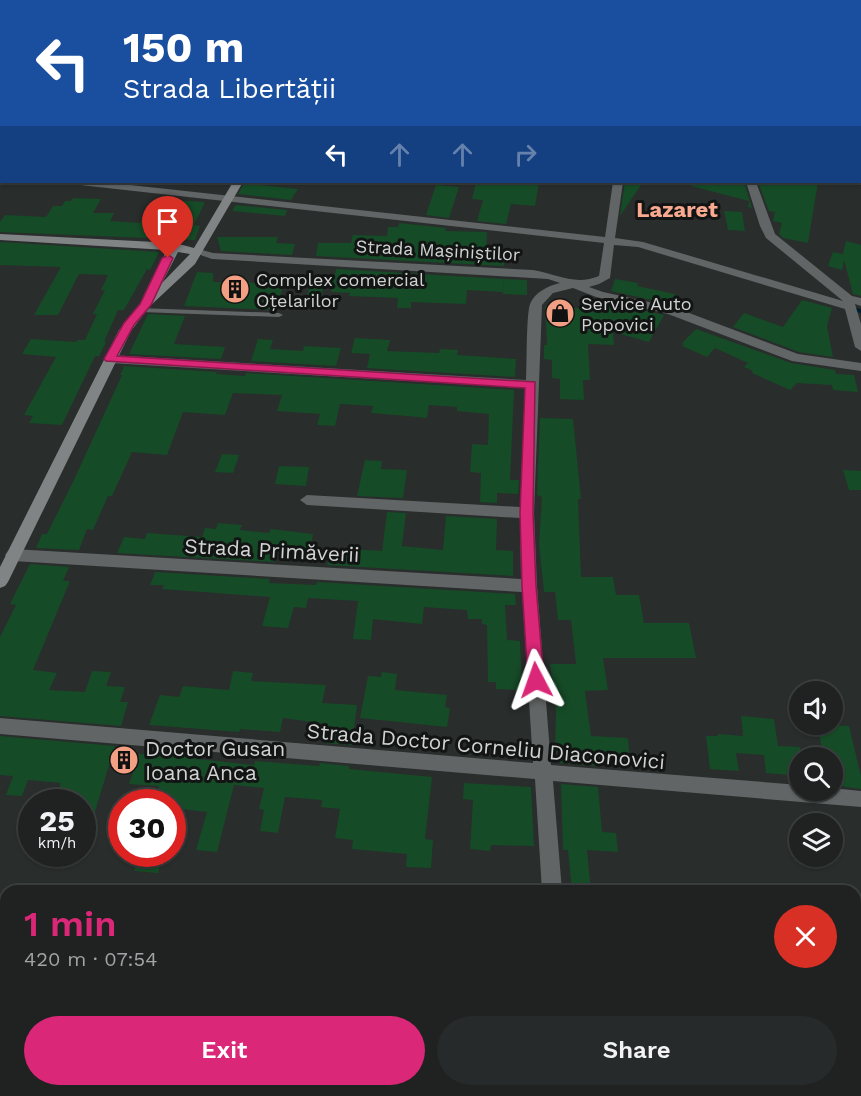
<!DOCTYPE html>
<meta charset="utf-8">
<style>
body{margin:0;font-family:"Work Sans",sans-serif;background:#272a2a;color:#f1f3f6;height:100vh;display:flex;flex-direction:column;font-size:22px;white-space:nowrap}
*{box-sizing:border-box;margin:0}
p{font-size:20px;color:#a1a4a5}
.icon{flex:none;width:33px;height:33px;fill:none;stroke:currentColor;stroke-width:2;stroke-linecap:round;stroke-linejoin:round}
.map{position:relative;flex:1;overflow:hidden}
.side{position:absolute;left:0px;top:885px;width:861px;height:212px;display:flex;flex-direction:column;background:#1f2221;border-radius:18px 18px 0 0;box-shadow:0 2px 4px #0004,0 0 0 2px #3c3f3f}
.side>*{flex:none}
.guide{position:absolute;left:0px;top:0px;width:861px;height:183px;box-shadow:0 2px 4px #0004,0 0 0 2px #3c3f3f;background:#1a4fa0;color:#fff;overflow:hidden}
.tools{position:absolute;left:789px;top:681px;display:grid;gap:12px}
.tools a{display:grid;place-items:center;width:54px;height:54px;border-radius:50%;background:#1f2221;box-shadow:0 2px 4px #0004,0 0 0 2px #3c3f3f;font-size:30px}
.speed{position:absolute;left:18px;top:789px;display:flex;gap:12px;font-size:30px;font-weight:700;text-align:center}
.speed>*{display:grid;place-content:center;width:78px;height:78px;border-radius:50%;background:#1f2221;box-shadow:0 2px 4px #0004,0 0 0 2px #3c3f3f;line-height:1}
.speed small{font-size:15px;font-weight:400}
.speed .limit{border:9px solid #d22;background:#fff;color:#111}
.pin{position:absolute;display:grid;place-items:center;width:51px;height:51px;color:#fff;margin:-62px -26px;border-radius:50% 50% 50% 0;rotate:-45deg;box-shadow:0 0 6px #0007}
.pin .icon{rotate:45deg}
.me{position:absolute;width:66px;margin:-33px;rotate:356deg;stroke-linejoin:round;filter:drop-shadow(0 0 4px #0008)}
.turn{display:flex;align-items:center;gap:21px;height:126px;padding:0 24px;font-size:27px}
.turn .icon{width:78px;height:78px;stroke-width:2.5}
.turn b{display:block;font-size:42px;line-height:51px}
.lanes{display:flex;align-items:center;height:57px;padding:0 24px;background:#0003;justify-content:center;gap:30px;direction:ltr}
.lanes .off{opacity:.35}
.round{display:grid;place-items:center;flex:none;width:63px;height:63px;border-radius:32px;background:#272a2a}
.headline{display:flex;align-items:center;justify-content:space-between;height:102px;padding:0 24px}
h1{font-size:36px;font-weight:600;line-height:45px;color:#db2777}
.button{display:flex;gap:12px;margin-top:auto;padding:12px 24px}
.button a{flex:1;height:69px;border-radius:36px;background:#db2777;color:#fff;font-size:24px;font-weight:600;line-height:69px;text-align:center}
.button a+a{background:#272a2a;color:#f1f3f6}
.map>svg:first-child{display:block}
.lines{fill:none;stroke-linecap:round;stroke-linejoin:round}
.stream{stroke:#001f2f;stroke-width:4}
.building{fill:#164b27}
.lane{fill:#626565;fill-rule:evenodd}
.street{fill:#626565;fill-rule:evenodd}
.secondary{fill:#808485;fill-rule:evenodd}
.route{fill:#db2777;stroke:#8e194d;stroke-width:1.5}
.labels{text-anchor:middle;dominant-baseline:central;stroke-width:6;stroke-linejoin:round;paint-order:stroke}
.far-street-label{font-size:18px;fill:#d0d3d2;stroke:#131514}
.far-poi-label{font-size:18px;fill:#d0d3d2;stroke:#131514;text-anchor:start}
.street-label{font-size:21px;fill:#d0d3d2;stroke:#131514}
.poi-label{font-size:21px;fill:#d0d3d2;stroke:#131514;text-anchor:start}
.far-district-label{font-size:22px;font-weight:bold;fill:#f8a98f;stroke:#131514}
</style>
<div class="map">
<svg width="861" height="1096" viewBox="0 0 861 1096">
<rect width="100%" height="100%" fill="#292d2c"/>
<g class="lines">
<!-- stream -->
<polyline class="stream" points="857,310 861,311"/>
</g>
<!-- building -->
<g class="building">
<polygon points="245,182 262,182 260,185 298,189 291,200 238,194"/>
<polygon points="476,182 539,182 535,206 511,204 506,224 477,221 483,200 472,199"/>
<polygon points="625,182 643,182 620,216"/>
<polygon points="692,182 744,182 752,208 748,207 749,201 691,186"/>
<polygon points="758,182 818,182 808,243 783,238 779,234 782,223 773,221 775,212 769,211"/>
<polygon points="436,185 459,187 449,218 426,215"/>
<polygon points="73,198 101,199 93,213 114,213 110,221 140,223 144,215 161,215 170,200 205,202 194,225 200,226 195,240 0,232 0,222 5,215 46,217 53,206 62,206 65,201 71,201"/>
<polygon points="236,205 287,210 285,216 232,211"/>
<polygon points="724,211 742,212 745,231 728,230"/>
<polygon points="399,223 446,228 445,231 487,232 486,255 505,256 504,266 316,256 318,243 351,243 353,235 387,236 388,227 398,227"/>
<polygon points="217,237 278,237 276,243 295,244 292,255 221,251"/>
<polygon points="846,241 861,245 861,296 853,294 844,260 842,270 828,266 833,252 843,254"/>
<polygon points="0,242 159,252 150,270 147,269 124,310 118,310 104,342 106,342 99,356 95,356 62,425 29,423 33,416 24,415 56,357 22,354 31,339 76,342 78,340 85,340 97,314 93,314 105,290 101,290 108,275 79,274 58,315 34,315 61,267 0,265"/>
<polygon points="336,269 504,279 503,292 467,290 466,304 411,302 411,308 397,308 398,298 349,296 350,293 331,292"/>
<polygon points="197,272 213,273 213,282 284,283 276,310 184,306"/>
<polygon points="504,279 527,280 527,295 503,294"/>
<polygon points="615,279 638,283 637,286 675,294 670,304 611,291"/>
<polygon points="309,288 323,288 320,303 306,302"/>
<polygon points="802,300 832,308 827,326 833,357 799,352 733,327 744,313 783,327"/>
<polygon points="608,302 664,315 649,342 613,332 614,345 588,344 590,380 583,380 584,400 560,399 560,379 552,378 552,360 544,359 544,345 547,345 545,306 605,310"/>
<polygon points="148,314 185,316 174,344 225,347 221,359 129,354"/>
<polygon points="696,329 791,363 835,370 836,374 854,375 858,392 833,390 832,385 797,383 790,390 752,373 753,371 744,367 748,363 715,348 707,357 682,346 684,344 682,343"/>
<polygon points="355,338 390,340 387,351 439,353 440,349 458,350 457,355 516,359 515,377 367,368 370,354 351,353"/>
<polygon points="258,339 273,340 270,349 303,351 304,346 341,348 336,366 251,361"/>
<polygon points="124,366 217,372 216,374 245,376 246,373 514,390 510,480 519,480 518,494 497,493 497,503 480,502 481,473 470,472 472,444 488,445 489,414 457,411 457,407 429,405 427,418 407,416 371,413 373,406 340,404 335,426 317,425 320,414 277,411 282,395 233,393 225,415 183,412 167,455 132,452 112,496 108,496 93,530 87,529 79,550 36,548 42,534 47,534 73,482 122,375 120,375"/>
<polygon points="540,418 573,419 581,499 578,499 581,577 613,577 616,595 639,595 644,623 689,623 696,658 603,658 608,690 585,691 591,736 628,738 630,764 596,762 596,766 560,763 558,752 555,751 556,711 550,664 576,664 571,620 558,620 555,592 544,592 539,544 542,497 537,495"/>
<polygon points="222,454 239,455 233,473 215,472"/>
<polygon points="365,460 382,461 381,469 407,470 403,498 357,496"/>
<polygon points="279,466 309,467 306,486 275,484"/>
<polygon points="843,470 861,471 861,490 849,490"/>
<polygon points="387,512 406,513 402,546 443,550 446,516 497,519 496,550 513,551 513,576 327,565 331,548 382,551"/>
<polygon points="218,523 242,525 240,530 269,533 271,529 313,534 310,549 285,548 284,551 278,550 274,562 117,553 124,537 145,539 147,533 202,537 205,528 216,529"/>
<polygon points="30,564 69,567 63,581 70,581 33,670 57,673 49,690 85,692 92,671 111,672 106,686 125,687 120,702 128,702 121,726 0,716 0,637 16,605 10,604"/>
<polygon points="155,572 270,579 269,583 316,585 317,582 515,594 516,605 505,605 507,640 520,641 522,690 496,689 496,682 488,682 487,625 482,624 482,619 468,619 467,610 424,607 422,624 373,619 371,640 353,639 358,601 308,598 306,608 294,607 288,628 262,626 270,597 162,589 164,585 150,585"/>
<polygon points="233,671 253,673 251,681 326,685 322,703 357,705 352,745 323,743 326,724 283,718 280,732 240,729 239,732 149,725 160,695 179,697 183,686 229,690"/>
<polygon points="382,672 397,674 395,690 447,695 445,707 450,708 447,727 360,718 368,676 381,677"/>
<polygon points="741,716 774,719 778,746 800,747 800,776 766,773 764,755 736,753 739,771 710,769 706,736 718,736 718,734 743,736"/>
<polygon points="817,724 849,726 861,776 861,789 832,785 832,758 824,758"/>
<polygon points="0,736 115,746 86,841 82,840 82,802 54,802 61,783 28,780 22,796 6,795 13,776 0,775"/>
<polygon points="139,754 188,756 188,758 254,765 255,761 319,766 320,763 349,766 349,769 432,777 425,839 433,840 431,868 406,867 407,854 352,849 353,840 335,838 340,809 321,807 322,800 285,797 278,833 260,831 264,810 259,809 264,788 234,785 217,852 196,850 207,812 172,808 172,802 154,802 159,786 129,784"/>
<polygon points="464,783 531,787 534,846 491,845 490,851 470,849 473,800 463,799"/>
<polygon points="561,784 598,787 602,832 616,833 618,852 587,850 591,891 572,891 568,850 563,850"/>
<polygon points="139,854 163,854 158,873 134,871"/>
</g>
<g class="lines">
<!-- lane -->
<g class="lane">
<polygon points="486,0 490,0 490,2 485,2"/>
<polygon points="771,0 781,2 773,2"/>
<polygon points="821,0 825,0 825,2 820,2"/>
<polygon points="540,1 560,1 562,2 538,2"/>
<polygon points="138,308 279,313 283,315 279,317 141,312 138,312"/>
</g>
<!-- street -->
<g class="street">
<polygon points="21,0 31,0 19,2"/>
<polygon points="76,0 85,0 87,2 77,2"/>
<polygon points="341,0 351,0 339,2"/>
<polygon points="414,0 424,0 412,2"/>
<rect x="622" y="0" width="8" height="2"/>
<rect x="0" y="8" width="2" height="4"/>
<rect x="0" y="105" width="2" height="6"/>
<rect x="0" y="170" width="2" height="6"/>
<path d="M75 182H103L605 237 613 182H623L615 238 643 242 843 301 766 238 760 226 746 182H756L775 234 852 296 861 298V306L855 304 861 324V351L855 347 845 309 638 247 614 245 610 278 599 284 589 287 603 292 676 308 798 354 861 363V371L792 361 668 314 596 297 573 288 553 293 542 305 534 513 537 586 551 765 800 785V790H832V788L861 791V807L553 781 562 891H542L535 779 0 734V718L533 763 522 592 13 561 8 559 5 555 8 551 13 549 521 579 520 518 307 505 300 500 307 495 520 507 526 388 110 363 104 359 110 355 526 380C527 364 526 317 530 304 535 292 548 286 560 283L548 279 212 259 192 252 198 249 213 253 533 270C557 274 575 286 599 276L604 243 80 185Z"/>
<polygon points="0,1032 6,1033 6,1055 0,1054"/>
<polygon points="448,1090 521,1090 523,1096 450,1096"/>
<rect x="557" y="1090" width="22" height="6"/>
</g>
<!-- secondary -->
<g class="secondary">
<polygon points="203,0 213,0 201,2"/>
<polygon points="368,0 377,0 379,2 369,2"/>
<rect x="842" y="0" width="8" height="2"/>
<polygon points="861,53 861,59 860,58 860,54"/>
<polygon points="2,118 2,125 0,126 0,119"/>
<path d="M233 182H243L195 264 149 307 131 331 8 582 5 586 0 588V567L119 330 145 299 143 297 167 250 0 240V234L175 243 194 248ZM178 252 190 254 162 283Z"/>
</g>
</g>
<!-- route -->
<polygon class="route" points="168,255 173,258 151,305 134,325 117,356 535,382 533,513 536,586 544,680 541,684 536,686 531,684 528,680 522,586 520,513 525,388 106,361 104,359 124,323 140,304 162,258"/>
<!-- icons -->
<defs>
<g id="building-disc" transform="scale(1.5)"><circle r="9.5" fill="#f39f83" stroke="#131514"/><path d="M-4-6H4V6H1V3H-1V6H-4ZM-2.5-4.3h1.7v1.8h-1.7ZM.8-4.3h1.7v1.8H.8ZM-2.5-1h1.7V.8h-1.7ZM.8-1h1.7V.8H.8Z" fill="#111"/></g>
<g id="shop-disc" transform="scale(1.5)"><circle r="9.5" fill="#f39f83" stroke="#131514"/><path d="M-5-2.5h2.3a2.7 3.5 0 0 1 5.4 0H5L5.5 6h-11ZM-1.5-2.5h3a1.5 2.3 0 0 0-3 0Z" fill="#111"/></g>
</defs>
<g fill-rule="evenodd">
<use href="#building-disc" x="235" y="289"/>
<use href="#shop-disc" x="560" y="313"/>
<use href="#building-disc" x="124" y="760"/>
</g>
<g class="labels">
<!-- far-street labels -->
<g class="far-street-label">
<text transform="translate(438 250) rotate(3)">Strada Mașiniștilor</text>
</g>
<!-- far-poi labels -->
<g class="far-poi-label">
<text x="256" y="279">Complex comercial<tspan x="256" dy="21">Oțelarilor</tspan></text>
<text x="581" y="303">Service Auto<tspan x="581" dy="21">Popovici</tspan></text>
</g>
<!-- street labels -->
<g class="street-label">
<text transform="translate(272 550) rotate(3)">Strada Primăverii</text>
<text transform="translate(486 746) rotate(5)">Strada Doctor Corneliu Diaconovici</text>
</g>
<!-- poi labels -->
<g class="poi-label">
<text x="145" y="748">Doctor Gusan<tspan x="145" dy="24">Ioana Anca</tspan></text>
</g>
<!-- far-district labels -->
<g class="far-district-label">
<text x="677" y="209">Lazaret</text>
</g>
</g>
</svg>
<div class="tools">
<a><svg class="icon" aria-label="sound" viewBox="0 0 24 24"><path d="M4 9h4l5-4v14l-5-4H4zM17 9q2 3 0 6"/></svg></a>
<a><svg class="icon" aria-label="search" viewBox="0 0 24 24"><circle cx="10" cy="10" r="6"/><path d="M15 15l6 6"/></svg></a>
<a><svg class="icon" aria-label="layers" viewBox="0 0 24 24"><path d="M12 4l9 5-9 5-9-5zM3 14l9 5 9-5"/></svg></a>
</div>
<div class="speed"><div>25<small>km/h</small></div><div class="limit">30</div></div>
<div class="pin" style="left:168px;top:258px;background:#d93025"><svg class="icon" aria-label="arrive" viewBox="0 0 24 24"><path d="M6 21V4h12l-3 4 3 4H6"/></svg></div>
<svg class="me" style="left:536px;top:680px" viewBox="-20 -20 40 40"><path d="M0-17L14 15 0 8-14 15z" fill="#db2777" stroke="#fff" stroke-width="4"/></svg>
<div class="guide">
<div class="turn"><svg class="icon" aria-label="left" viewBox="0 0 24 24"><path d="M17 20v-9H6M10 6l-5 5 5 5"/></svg><div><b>150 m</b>Strada Libertății</div></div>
<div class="lanes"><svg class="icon" aria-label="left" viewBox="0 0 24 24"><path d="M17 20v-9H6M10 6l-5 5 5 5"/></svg><svg class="icon off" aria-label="ahead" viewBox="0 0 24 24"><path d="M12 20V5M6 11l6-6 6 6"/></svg><svg class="icon off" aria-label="ahead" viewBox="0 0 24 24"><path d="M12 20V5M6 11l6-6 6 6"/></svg><svg class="icon off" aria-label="right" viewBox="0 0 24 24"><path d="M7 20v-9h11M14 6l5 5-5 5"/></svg></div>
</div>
<section class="side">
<div class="headline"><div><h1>1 min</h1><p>420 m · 07:54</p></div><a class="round" style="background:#d93025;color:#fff"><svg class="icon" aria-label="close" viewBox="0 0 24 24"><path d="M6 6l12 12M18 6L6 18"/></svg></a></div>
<div class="button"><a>Exit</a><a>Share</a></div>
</section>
</div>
